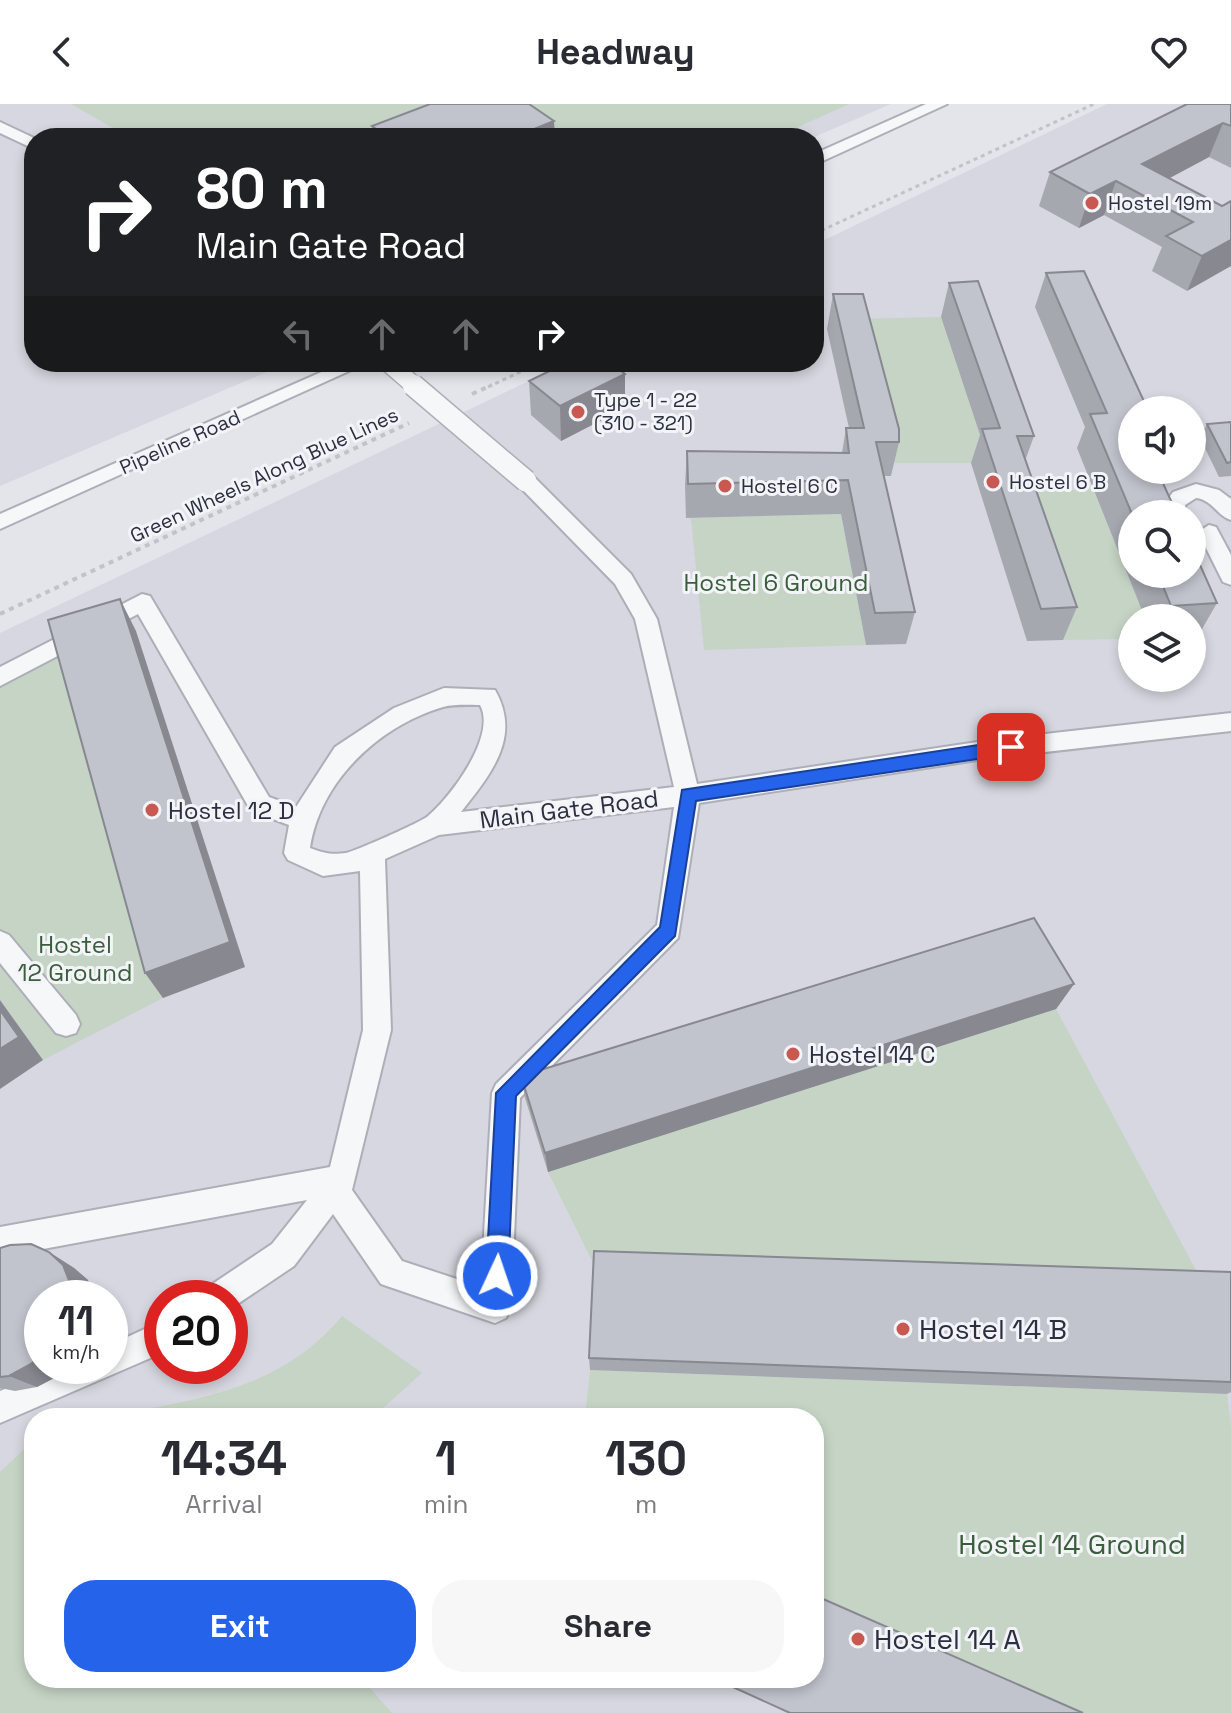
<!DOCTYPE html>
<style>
body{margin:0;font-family:"Space Grotesk",sans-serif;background:#f7f7f7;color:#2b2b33;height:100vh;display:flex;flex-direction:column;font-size:30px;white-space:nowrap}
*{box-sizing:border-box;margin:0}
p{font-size:26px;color:#7c7c81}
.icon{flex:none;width:44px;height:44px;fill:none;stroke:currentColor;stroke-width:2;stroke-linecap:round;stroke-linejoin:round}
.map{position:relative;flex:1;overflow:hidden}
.panel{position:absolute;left:24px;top:1304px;width:800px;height:280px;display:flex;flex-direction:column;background:#fff;border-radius:32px;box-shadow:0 4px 12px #0003}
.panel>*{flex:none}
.banner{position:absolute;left:24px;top:24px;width:800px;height:244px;border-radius:32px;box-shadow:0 4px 12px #0003;background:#202124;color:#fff;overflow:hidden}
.fabs{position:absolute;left:1118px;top:292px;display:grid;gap:16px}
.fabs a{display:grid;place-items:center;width:88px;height:88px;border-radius:50%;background:#fff;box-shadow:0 4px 12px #0003;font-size:40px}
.speed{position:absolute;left:24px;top:1176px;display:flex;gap:16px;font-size:40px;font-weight:700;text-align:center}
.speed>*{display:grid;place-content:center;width:104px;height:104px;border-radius:50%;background:#fff;box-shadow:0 4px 12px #0003;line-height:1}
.speed small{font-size:20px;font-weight:400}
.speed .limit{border:12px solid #d22;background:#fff;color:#111}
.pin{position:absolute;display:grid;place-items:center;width:68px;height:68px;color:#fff;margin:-34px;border-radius:16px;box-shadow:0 4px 12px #0006}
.me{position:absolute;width:88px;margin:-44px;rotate:3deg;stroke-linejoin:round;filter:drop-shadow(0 0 6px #0008)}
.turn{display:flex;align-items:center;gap:28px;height:168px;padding:0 40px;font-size:36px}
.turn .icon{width:104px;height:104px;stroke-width:2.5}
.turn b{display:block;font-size:56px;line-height:68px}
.lanes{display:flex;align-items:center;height:76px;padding:0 40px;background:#0003;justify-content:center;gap:40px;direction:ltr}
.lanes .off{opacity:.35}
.eta{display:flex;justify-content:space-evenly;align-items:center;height:136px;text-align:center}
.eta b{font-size:48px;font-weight:700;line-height:56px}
.cta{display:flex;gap:16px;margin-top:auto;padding:16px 40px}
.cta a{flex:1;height:92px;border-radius:32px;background:#2563eb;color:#fff;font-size:32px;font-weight:700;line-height:92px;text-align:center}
.cta a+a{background:#f7f7f7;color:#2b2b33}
header{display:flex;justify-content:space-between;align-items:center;height:104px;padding:0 40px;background:#fff;font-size:36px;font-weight:700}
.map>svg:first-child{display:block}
.built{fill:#d6d7e0;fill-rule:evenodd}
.green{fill:#c6d4c5}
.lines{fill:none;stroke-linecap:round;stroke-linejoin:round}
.lane-casing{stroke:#adaeb8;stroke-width:4}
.path-far1{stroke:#c1c3c9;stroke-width:3;stroke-dasharray:4 4;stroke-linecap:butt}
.path{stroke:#c1c3c9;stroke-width:4;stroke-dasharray:5 5;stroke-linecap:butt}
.lane{fill:#f6f7f9;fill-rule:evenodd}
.lane-bridge-far1-casing{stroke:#adaeb8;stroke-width:20;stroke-linecap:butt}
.lane-bridge-casing{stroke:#adaeb8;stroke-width:24;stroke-linecap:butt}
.lane-bridge-far1{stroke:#f6f7f9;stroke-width:17}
.lane-bridge{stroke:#f6f7f9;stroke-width:21}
.wall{fill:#a6a8b0}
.shaded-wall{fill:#878890}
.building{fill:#c1c3cd;stroke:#878890;stroke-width:2}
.route{fill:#2563eb;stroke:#184099;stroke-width:2}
.poi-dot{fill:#c85850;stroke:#f3f4f8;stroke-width:3}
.labels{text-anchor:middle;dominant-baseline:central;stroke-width:6;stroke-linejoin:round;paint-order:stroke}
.far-poi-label{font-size:20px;fill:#2c2f42;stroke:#f3f4f8;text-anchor:start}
.far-street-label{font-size:20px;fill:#2c2f42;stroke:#f3f4f8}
.park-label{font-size:24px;fill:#3a5e3b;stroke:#f3f4f8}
.street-label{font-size:24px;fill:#2c2f42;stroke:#f3f4f8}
.poi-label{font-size:24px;fill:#2c2f42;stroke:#f3f4f8;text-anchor:start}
.near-poi-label{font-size:28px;fill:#2c2f42;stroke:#f3f4f8;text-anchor:start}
.near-park-label{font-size:28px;fill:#3a5e3b;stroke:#f3f4f8}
</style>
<header><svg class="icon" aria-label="back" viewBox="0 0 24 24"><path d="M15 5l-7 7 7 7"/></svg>Headway<svg class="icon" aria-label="heart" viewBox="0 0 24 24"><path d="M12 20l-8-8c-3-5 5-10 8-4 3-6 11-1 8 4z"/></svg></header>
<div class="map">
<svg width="1231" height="1609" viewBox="0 0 1231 1609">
<rect width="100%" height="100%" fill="#e4e5eb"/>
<!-- built -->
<g class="built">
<polygon points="0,0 891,0 812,34 34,34 34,258 290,258 0,382"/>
<path d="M1107 0H1231V1609H0V529L569 258H814V141ZM1132 306H1192V366H1132ZM1132 410H1192V470H1132ZM1132 514H1192V574H1132ZM42 1194H110V1262H42ZM162 1194H230V1262H162ZM34 1314H814V1574H34Z"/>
</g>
<!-- green -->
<g class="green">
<polygon points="71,0 849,0 774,34 130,34"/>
<polygon points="941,213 989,359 891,359 855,215"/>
<polygon points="1093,385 1145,514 1132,514 1132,535 1063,536 1013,389"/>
<polygon points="841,410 866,541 704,546 691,414"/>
<polygon points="66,548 163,894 43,956 0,896 0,578"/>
<polygon points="1056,905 1205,1183 595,1163 548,1068"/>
<path d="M342 1212 422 1269 372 1314H99C190 1296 278 1289 342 1212Z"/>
<polygon points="590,1266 1227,1290 1231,1323 1231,1609 1070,1609 814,1497 814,1314 585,1314"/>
<polygon points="34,1336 34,1574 361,1574 392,1609 0,1609 0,1368"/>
</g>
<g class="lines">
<!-- lane casing -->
<g class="lane-casing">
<g id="lane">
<polygon points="926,0 947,0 814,61 814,50"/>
<polygon points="0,18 34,34 34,45 0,29"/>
<polygon points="344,258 369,258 0,425 0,410"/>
<path d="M526 370 533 372 631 470 657 515 697 680 984 637 1231 609V627L984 655 699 699 678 834 520 994 511 1203 506 1214 495 1219 381 1180 333 1110 294 1162 230 1205V1194H203L208 1183 272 1140 307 1096 0 1153V1123L330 1063 363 926 360 767 323 772 288 756 284 749 289 721 251 707 138 510 0 582V563L142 490 150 492 269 693 296 703 335 643 394 604 444 584 495 586C522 633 491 670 461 708L674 683 635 515 615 480 519 382 516 377 519 372ZM480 601C497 631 451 693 428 712 422 718 353 748 346 749 332 751 323 749 310 744 320 677 379 622 443 603 454 600 469 601 480 601ZM674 703 657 821 496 980 492 989 481 1183 402 1157 352 1086 391 926 385 755 439 731Z"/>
<path d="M1196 380 1219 386 1231 395V416C1217 412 1213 396 1196 394L1185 401 1186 410H1166L1164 400 1173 388Z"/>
<polygon points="1209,421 1216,423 1231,451 1231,481 1223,478 1198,428"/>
<polygon points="0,827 9,831 76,911 80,920 76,929 66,932 56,929 0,859"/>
<polygon points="162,1217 162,1249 0,1319 0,1287 59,1262 110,1262 110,1241"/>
</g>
</g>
<!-- path-far1 -->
<g class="path-far1">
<polyline points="814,130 1094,0"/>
<polyline points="488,283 541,258"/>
</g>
<!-- path -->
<g class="path">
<polyline points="472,290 492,281"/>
<polyline points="0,510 409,319"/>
</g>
<!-- lane -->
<use href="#lane" class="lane"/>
<!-- lane-bridge-far1 casing -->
<g class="lane-bridge-far1-casing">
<polyline id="lane-bridge-far1" points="387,258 416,283"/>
</g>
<!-- lane-bridge casing -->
<g class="lane-bridge-casing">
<polyline id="lane-bridge" points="413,281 526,377"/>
</g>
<!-- lane-bridge-far1 -->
<use href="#lane-bridge-far1" class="lane-bridge-far1"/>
<!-- lane-bridge -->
<use href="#lane-bridge" class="lane-bridge"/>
</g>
<!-- wall -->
<g class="wall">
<polygon points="1231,0 1231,64 1209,53 1169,74 1222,102 1231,97 1187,187 1152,167 1162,143 1104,111 1079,124 1039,102 1050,68"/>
<polygon points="372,22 555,34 374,34"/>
<polygon points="1046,169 1132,306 1132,470 1192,470 1217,499 1198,532 1192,532 1192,514 1145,514 1077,344 1085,323 1035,203"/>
<polygon points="949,179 1034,332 1025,357 1077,503 1063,536 1027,537 971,359 980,331 941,213"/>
<polygon points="833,190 899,338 891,372 884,372 915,508 906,540 866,541 841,410 686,414 685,381 687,347 842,349 846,324 849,324 827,225"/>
<polygon points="625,270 625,304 561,337 531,311 529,277"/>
<polygon points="1231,318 1231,372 1219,373 1200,334 1207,320"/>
<polygon points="1074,880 1056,905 548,1068 525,994 521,972"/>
<polygon points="0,1144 49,1148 74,1164 88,1176 58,1272 37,1283 15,1287 0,1284"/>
<polygon points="1231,1168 1231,1288 1227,1290 590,1266 589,1254"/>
</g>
<!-- shaded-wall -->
<g class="shaded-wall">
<polygon points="554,17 555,34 512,34"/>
<polygon points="1223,19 1209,53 1140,90 1142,60"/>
<polygon points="1116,77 1104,111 1079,124 1090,90"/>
<polygon points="1231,136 1231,162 1187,187 1202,152"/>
<polygon points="625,270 625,304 561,337 560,302"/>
<polygon points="120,495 136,527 245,863 163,894 145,869"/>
<polygon points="1074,880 1056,905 548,1068 545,1049"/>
<polygon points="0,896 43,956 0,985"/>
<polygon points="49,1148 74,1164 88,1176 94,1194 70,1194"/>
<polygon points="42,1250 42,1262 69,1262 58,1272 37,1283 9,1272"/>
</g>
<!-- building -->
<g class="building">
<polygon points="430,0 529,0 554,17 512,34 388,34 372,22"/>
<polygon points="1187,0 1231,0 1231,22 1223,19 1142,60 1222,102 1231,97 1231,136 1202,152 1166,132 1193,118 1116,77 1090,90 1050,68"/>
<polygon points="1084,167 1148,306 1132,306 1132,366 1157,366 1177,410 1132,410 1090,310 1107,309 1046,169"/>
<polygon points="978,177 1034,332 1017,332 1077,503 1041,505 982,325 1000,324 949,179"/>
<polygon points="833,190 863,190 899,325 899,338 876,338 915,508 875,509 848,376 688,380 687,347 849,349 846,324 864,324"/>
<polygon points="568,258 610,258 625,270 560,302 529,277"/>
<polygon points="1231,318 1231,358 1227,359 1207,320"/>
<polygon points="1192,443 1217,499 1171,502 1158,470 1192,470"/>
<polygon points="120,495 230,838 145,869 48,516"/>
<polygon points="1034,814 1074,880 545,1049 521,972"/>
<polygon points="0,906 19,933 0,945"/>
<polygon points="31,1140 49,1148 63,1161 70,1179 70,1194 42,1194 42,1250 31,1260 9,1272 0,1273 0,1144 10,1141"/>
<polygon points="594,1147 1231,1168 1231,1278 589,1254"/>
<polygon points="814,1491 1083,1609 790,1609 713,1574 814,1574"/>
</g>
<!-- route -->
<polygon class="route" points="1011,636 1020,643 1011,650 696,697 675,832 516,992 508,1172 505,1180 497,1183 489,1180 486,1172 496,989 660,823 682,686"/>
<!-- markers -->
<g class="poi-dot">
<circle cx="1092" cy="99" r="8"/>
<circle cx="578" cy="308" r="8"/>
<circle cx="993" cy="378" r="8"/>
<circle cx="725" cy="382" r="8"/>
<circle cx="152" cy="706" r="8"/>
<circle cx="793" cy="950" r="8"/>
<circle cx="903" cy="1225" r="8"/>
<circle cx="858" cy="1535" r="8"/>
</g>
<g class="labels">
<!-- far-poi labels -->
<g class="far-poi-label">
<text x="1108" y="99">Hostel 19m</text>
<text x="594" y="296">Type 1 - 22<tspan x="594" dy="23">(310 - 321)</tspan></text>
<text x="1009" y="378">Hostel 6 B</text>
<text x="741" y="382">Hostel 6 C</text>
</g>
<!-- far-street labels -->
<g class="far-street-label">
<text transform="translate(180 338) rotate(-24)">Pipeline Road</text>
<text transform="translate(264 371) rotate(-25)">Green Wheels Along Blue Lines</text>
</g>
<!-- park labels -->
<g class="park-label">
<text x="776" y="478">Hostel 6 Ground</text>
<text x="75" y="840">Hostel<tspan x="75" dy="28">12 Ground</tspan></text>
</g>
<!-- street labels -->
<g class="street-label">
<text transform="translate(569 705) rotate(-7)">Main Gate Road</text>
</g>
<!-- poi labels -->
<g class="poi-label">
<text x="168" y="706">Hostel 12 D</text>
<text x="809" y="950">Hostel 14 C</text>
</g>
<!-- near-poi labels -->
<g class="near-poi-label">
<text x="919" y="1225">Hostel 14 B</text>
<text x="874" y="1535">Hostel 14 A</text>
</g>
<!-- near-park labels -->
<g class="near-park-label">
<text x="1072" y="1440">Hostel 14 Ground</text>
</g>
</g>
</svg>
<div class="fabs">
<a><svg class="icon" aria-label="sound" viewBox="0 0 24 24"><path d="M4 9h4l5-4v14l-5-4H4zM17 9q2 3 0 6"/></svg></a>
<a><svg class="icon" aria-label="search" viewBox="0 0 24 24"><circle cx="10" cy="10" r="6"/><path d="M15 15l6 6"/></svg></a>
<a><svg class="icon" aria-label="layers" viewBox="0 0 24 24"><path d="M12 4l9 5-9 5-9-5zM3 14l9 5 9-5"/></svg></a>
</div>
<div class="speed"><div>11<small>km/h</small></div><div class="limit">20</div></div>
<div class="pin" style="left:1011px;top:643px;background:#d93025"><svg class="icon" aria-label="arrive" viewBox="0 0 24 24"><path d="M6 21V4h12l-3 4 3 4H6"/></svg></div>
<svg class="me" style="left:497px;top:1172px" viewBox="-20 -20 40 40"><circle r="17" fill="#2563eb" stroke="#fff" stroke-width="3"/><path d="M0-11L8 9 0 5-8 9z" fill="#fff"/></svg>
<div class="banner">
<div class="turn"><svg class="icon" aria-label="right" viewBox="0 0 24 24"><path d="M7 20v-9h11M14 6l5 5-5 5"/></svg><div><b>80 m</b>Main Gate Road</div></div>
<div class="lanes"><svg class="icon off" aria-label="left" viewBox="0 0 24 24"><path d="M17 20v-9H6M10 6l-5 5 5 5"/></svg><svg class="icon off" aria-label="ahead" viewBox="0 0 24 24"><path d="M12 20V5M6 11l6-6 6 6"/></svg><svg class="icon off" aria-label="ahead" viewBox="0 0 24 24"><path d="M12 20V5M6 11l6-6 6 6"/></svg><svg class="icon" aria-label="right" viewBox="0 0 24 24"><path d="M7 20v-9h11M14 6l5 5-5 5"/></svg></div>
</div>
<section class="panel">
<div class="eta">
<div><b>14:34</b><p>Arrival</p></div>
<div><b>1</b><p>min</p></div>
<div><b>130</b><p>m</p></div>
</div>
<div class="cta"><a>Exit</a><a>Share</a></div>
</section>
</div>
